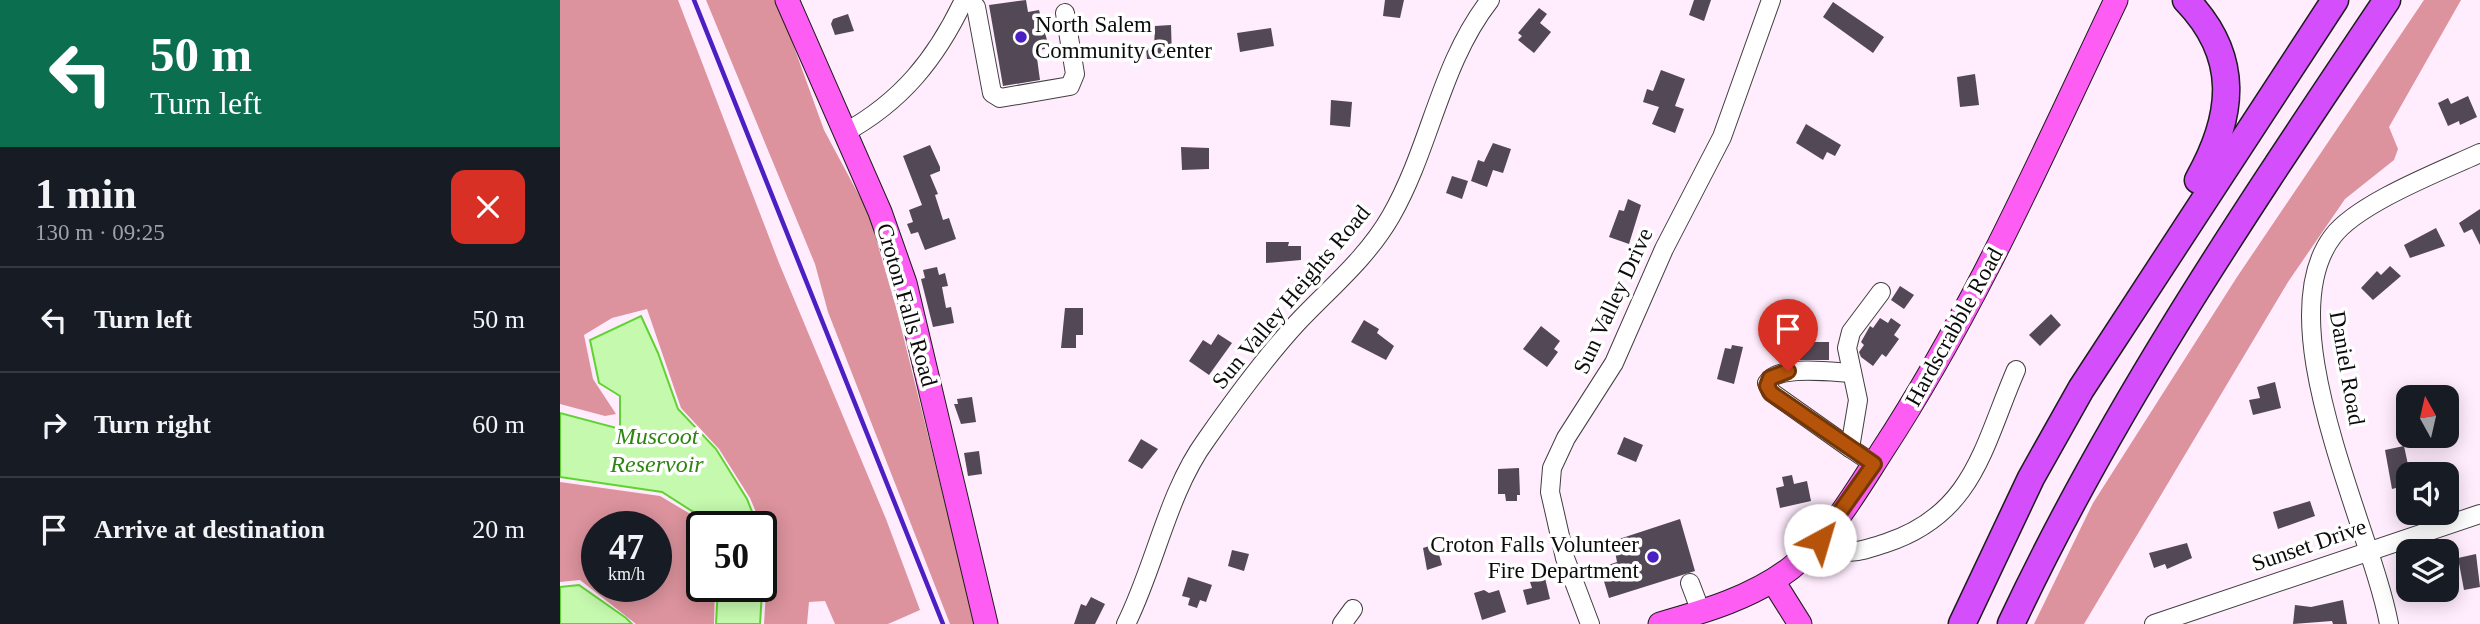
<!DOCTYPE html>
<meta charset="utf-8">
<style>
body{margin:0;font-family:"Times New Roman",serif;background:#242831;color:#f1f3f6;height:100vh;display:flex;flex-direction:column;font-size:26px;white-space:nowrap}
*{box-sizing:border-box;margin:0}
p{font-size:23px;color:#9ea1a6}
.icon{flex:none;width:38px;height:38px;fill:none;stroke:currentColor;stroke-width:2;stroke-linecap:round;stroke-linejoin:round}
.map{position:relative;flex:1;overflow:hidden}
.drawer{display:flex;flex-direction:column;background:#171b24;width:560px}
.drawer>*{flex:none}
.guide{background:#0b6e4f;color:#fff;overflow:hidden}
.needle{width:46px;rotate:352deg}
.fabs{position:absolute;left:1836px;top:385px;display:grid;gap:14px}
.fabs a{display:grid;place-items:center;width:63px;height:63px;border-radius:14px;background:#171b24;box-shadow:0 4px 18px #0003;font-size:35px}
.speed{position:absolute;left:21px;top:511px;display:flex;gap:14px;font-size:35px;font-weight:700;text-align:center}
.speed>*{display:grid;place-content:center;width:91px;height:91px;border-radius:50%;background:#171b24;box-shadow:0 4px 18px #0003;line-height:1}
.speed small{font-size:18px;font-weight:400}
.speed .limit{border:4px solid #111;border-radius:10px;background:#fff;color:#111}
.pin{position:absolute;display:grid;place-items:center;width:60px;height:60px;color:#fff;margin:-72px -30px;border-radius:50% 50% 50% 0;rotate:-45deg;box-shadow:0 0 7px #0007}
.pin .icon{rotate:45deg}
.me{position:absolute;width:77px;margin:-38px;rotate:39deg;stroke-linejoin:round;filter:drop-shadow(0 0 5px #0008)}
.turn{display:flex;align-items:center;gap:24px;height:147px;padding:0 35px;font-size:32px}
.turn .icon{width:91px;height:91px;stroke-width:2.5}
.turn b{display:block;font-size:49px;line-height:60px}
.round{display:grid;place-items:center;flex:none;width:74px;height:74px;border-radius:14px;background:#242831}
.overview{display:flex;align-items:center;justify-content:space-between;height:119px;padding:0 35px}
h1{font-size:42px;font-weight:800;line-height:52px}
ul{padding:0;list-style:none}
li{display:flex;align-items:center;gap:21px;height:105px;padding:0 35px;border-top:2px solid #363941}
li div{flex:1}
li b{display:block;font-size:26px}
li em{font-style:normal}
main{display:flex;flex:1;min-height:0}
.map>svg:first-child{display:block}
.forest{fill:#dc939d;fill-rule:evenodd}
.water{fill:#c5f9ae;stroke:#60d332;stroke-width:2}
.building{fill:#524856}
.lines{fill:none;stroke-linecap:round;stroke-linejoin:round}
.minor-casing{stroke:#3f3f3f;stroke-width:20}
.major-casing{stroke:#1d1d1d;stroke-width:25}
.highway-casing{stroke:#1d1d1d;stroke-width:29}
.minor{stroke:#fff;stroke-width:18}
.major{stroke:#fe5df3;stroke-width:23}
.highway{stroke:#d44efb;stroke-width:26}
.rail{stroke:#4b1fc2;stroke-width:4.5}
.route-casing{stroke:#753606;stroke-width:18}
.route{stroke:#b45309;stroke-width:12}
.poi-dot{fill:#4b1fc2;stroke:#fff;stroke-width:2.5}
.labels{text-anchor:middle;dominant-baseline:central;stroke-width:7;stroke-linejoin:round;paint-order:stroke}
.poi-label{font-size:23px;fill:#0c0c0c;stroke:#fff;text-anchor:start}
.street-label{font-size:23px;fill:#0c0c0c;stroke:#fff}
.water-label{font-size:24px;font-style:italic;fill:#2e8611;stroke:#fff}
</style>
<main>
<section class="drawer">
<div class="guide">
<div class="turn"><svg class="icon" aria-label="left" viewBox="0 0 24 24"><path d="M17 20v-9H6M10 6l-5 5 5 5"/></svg><div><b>50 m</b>Turn left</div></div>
</div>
<div class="overview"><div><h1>1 min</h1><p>130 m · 09:25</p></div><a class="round" style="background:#d93025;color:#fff"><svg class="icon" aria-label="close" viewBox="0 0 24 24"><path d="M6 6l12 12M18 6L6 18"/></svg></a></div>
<ul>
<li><svg class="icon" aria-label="left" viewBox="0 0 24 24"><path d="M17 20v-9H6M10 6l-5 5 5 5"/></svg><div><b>Turn left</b></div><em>50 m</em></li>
<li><svg class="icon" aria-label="right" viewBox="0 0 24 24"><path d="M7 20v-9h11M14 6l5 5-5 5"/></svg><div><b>Turn right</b></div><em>60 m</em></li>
<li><svg class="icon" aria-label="arrive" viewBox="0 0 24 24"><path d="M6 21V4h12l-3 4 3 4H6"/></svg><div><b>Arrive at destination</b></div><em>20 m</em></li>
</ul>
</section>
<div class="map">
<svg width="1920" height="624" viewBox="0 0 1920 624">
<rect width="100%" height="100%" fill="#ffecfd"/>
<!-- forest -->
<g class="forest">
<polygon points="0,0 118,0 219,263 326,519 360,610 328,624 275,624 265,601 249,602 247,624 204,624 209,543 190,498 159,449 121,408 87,309 52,318 24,335 33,379 56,414 45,416 0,404"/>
<polygon points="146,0 217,0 264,130 309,214 337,311 415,624 390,624 268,312 255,264"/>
<polygon points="1864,0 1901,0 1829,127 1838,149 1834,160 1785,199 1728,282 1524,624 1474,624 1533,503 1677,277"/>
<path d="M0 482 100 496 144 522 142 586H155L154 624H76L20 580 0 582ZM37 527H96V586H37Z"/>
</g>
<!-- water -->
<g class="water">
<polygon points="81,316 98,353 118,409 156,449 187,499 198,527 148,527 146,520 102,492 0,477 0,413 60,429 60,396 39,383 30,340"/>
<polygon points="201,535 205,544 200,624 156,624 158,586 201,586"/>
<polygon points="19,585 66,618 72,624 0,624 0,587"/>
</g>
<!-- building -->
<g class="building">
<polygon points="466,0 468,12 479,10 489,48 476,51 480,80 443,86 429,5"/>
<polygon points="825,0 844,0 840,18 823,16"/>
<polygon points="1134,0 1151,0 1144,21 1129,15"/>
<polygon points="1273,2 1324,37 1313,53 1263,17"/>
<polygon points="979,8 987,14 980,23 991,32 974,53 958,40 962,36 958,33"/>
<polygon points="288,14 294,31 275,35 271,24 273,19"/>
<polygon points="611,25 612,59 587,59 586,48 594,48 595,26"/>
<polygon points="711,28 714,46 680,52 677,33"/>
<polygon points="1101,70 1125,79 1115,106 1124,109 1115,133 1092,124 1099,107 1083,102 1087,89 1093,91"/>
<polygon points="1415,74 1419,105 1400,107 1397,77"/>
<polygon points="1908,96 1917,117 1900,125 1899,121 1888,126 1878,103 1888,98 1891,104"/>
<polygon points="771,100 792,102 790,127 770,125"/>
<polygon points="1246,124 1281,145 1275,156 1267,152 1263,160 1236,143"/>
<polygon points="933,143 951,149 943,173 933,170 927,187 911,181 918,160 924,162"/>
<polygon points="370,145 380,167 380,171 370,175 378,194 375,195 383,220 389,218 396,239 365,250 358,232 351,234 347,224 353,222 349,210 362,205 343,156"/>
<polygon points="621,147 649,148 649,169 622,170"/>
<polygon points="892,176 908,181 902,199 886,193"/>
<polygon points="1068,199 1081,205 1069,244 1049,237 1059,210 1064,211"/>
<polygon points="1920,209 1920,245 1912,229 1904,233 1899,223"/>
<polygon points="1876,228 1885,246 1850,258 1844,245"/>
<polygon points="706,242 729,242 728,246 741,246 741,260 706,263"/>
<polygon points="1830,266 1841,276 1813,300 1801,288 1817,271 1821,275"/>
<polygon points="377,267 379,275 385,273 388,286 382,287 386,308 391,307 394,323 373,327 361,279 365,278 363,270"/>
<polygon points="1340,286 1354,295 1344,309 1331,300"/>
<polygon points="505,308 523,308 523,335 516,335 516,348 501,348"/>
<polygon points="1491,314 1501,325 1480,346 1469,335"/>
<polygon points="1320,318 1328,323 1331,318 1341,325 1334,335 1339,339 1326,357 1322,354 1313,366 1301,357 1299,352 1304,345 1301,342 1310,326 1313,328"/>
<polygon points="804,320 819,329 817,333 834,346 826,360 791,342"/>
<polygon points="981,326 1000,341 994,349 998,352 987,367 963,349"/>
<polygon points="658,334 672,343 649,375 629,361 643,340 651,345"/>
<rect x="1230" y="342" width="39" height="18"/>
<polygon points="1172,345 1183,347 1174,384 1157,379 1165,348 1171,349"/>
<polygon points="1715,382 1721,408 1693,415 1689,400 1700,398 1697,387"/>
<polygon points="412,397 416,422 401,424 394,404 398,404 397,399"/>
<polygon points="1064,437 1083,445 1076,462 1057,454"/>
<polygon points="581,439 598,449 582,469 568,461"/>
<polygon points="1844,446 1850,474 1848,485 1832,489 1825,450"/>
<polygon points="419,451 422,474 408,476 404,453"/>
<polygon points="959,468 960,495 957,495 957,501 946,501 945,494 938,494 938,469"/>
<polygon points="1232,475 1234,484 1247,481 1251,501 1220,508 1216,488 1224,486 1222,477"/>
<polygon points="1750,501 1755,516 1718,529 1713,512"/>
<polygon points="1120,519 1135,571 1049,598 1040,568 1057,562 1053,541"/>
<polygon points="1627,543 1632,558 1607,569 1605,564 1594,568 1589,553"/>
<polygon points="876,544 882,565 867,570 863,548"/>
<polygon points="672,550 689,554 684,571 668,566"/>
<polygon points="1916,554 1920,587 1904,590 1898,558"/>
<polygon points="628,577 652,585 646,602 640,600 637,608 628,605 630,598 622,596"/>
<polygon points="985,578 990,599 967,605 963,590 972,588 970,582"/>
<polygon points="924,590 929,593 939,590 946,612 922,620 914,593"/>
<polygon points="531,597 545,604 535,624 514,624 521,604 526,606"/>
<polygon points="1783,600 1787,624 1773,624 1772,621 1733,624 1735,605 1751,607"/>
</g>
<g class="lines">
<!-- minor casing -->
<g class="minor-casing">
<g id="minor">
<polyline points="409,0 416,7 432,93 440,98 510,86 515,74 505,13"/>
<path d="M284 133C341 102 376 59 404 0"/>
<path d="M1290 448 1211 392 1207 383C1217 364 1272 372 1292 373"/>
<polyline points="1314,464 1290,448 1298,400 1287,348 1291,332 1321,292"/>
<path d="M1260 540C1287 557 1296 553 1326 543 1414 514 1423 446 1456 370"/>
<polyline points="1130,583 1141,612"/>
<path d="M566 624C595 566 608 492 646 440 674 400 704 359 737 323 770 288 807 258 831 216 871 146 880 64 930 0"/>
<polyline points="782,624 793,609"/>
<polyline points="1030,624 1005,558 990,492 992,468 1006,438 1054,363 1104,249 1162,137 1211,0"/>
<polyline points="1594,624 1920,514"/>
<path d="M1829 624C1811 527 1706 323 1773 236 1798 203 1881 171 1920 153"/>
</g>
</g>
<!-- major casing -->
<g class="major-casing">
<g id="major">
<polyline points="227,0 320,212 345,283 426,624"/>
<polyline points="1213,581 1240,624"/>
<path d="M1100 624C1146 611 1193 597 1231 568 1270 537 1295 493 1322 451 1415 309 1483 153 1556 0"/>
</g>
</g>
<!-- highway casing -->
<g class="highway-casing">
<g id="highway">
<path d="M1626 0C1681 57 1674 116 1638 180"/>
<polyline points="1402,624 1471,478 1521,389 1775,0"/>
<path d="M1451 624C1554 404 1692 202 1827 0"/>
</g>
</g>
<!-- minor -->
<use href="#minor" class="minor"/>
<!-- major -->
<use href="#major" class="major"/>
<!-- highway -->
<use href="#highway" class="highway"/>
<!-- rail -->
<polyline class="rail" points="134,0 383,624"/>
</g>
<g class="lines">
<!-- route casing -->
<g class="route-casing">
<polyline id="route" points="1228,371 1210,378 1207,386 1211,393 1314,464 1260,540"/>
</g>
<!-- route -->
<use href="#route" class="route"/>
</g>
<!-- markers -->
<g class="poi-dot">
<circle cx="461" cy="37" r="7"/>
<circle cx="1093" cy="557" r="7"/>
</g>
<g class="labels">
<!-- poi labels -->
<g class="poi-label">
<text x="475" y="24">North Salem<tspan x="475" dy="26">Community Center</tspan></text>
<text x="1079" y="544" text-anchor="end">Croton Falls Volunteer<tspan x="1079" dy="26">Fire Department</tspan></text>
</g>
<!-- street labels -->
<g class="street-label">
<text transform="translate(731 297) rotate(-50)">Sun Valley Heights Road</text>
<text transform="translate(1053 301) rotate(-65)">Sun Valley Drive</text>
<text transform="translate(347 305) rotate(74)">Croton Falls Road</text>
<text transform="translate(1394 327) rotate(-61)">Hardscrabble Road</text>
<text transform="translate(1787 368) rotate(80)">Daniel Road</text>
<text transform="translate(1749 545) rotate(-19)">Sunset Drive</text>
</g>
<!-- water labels -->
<g class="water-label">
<text x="97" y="436">Muscoot<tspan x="97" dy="28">Reservoir</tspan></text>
</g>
</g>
</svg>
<div class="fabs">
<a><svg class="needle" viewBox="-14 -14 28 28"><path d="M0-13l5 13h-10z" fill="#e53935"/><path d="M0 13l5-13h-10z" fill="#9ea1a6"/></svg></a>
<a><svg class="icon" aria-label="sound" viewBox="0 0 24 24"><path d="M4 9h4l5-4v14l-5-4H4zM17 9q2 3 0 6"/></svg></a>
<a><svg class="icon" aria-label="layers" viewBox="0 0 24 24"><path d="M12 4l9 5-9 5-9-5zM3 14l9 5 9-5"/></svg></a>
</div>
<div class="speed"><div>47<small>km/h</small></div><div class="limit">50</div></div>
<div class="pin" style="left:1228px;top:371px;background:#d93025"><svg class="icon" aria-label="arrive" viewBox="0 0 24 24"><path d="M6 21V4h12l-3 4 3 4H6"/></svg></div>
<svg class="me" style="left:1260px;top:540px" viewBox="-20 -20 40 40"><circle r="19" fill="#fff"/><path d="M0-13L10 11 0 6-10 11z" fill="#b45309"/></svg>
</div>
</main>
